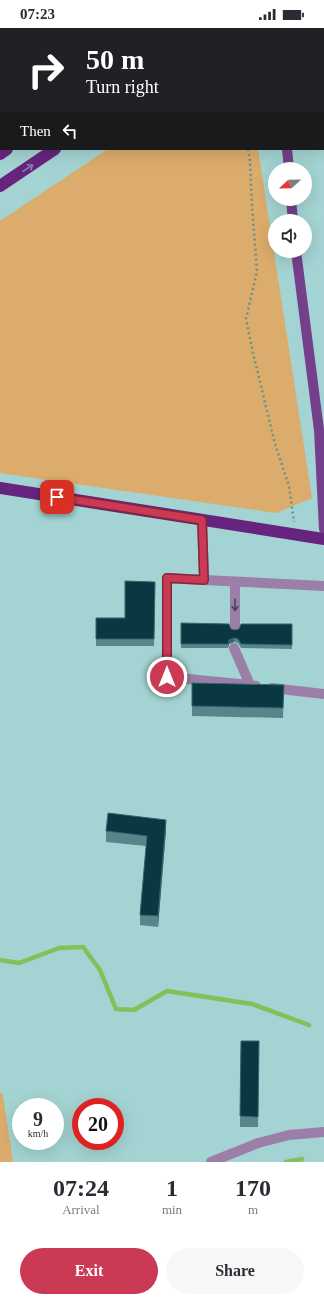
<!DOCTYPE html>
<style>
body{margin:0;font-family:"Times New Roman",serif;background:#f7f7f7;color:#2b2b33;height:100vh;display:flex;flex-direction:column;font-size:15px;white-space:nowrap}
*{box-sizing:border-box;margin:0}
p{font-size:13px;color:#7c7c81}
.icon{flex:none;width:22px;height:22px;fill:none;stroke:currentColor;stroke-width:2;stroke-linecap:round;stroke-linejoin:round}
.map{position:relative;height:1134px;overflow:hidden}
.drawer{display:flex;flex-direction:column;background:#fff;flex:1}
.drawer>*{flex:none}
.guide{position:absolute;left:0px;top:0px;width:324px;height:122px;box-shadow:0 4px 16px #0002;background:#202124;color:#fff;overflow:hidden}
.needle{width:26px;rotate:248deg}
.controls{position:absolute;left:268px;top:134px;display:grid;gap:8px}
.controls a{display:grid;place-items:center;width:44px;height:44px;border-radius:50%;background:#fff;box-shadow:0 4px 16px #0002;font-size:20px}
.speed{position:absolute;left:12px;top:1070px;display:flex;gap:8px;font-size:20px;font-weight:700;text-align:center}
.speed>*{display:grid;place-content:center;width:52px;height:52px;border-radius:50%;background:#fff;box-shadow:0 4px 16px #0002;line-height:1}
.speed small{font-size:10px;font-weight:400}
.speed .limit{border:6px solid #d22;background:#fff;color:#111}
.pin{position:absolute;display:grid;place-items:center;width:34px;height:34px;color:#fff;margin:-17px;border-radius:8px;box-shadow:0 2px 6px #0006}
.me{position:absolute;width:44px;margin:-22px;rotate:0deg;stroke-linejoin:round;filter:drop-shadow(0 0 3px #0008)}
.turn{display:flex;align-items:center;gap:14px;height:84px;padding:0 20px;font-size:18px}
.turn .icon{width:52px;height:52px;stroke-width:2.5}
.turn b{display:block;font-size:28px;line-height:34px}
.then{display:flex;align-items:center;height:38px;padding:0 20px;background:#0003;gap:8px;font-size:15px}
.eta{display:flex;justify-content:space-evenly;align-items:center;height:68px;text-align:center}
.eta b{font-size:24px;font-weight:700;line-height:28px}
.primary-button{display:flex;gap:8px;margin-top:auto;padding:8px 20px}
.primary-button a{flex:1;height:46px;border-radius:24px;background:#ca3a54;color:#fff;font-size:16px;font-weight:700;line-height:46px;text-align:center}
.primary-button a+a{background:#f7f7f7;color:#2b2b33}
.status{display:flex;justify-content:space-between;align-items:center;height:28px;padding:0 20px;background:#fff;direction:ltr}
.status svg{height:11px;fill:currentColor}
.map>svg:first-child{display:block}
.green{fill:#dbac6b}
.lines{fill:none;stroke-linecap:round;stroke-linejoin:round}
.stream{stroke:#80c159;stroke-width:4.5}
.path{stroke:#6c8f8e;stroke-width:2.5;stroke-dasharray:2 3;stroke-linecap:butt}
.minor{stroke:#9c7fa9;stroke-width:10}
.major{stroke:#743f8b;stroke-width:10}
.highway{stroke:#66247f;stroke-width:12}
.wall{fill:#56868a}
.shaded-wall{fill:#38666d}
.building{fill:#0a3842;stroke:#38666d}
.oneway{stroke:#8a82af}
.oneway2{stroke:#3e4850}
.route-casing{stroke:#832637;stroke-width:10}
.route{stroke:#ca3a54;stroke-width:7}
</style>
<div class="status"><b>07:23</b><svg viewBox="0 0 49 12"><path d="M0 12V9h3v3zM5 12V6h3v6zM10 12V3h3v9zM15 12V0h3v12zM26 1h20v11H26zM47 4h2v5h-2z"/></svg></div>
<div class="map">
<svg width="324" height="1134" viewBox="0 0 324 1134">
<rect width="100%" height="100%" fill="#a3d3d2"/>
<!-- green -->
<g class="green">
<polygon points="108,121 258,121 312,470 276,485 0,445 0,193"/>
<polygon points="0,1064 3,1067 13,1134 0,1134"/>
</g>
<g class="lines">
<!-- stream -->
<g class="stream">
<polyline points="0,932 19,935 59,920 83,919 100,942 116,981 134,982 167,963 252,976 309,997"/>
<polyline points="286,1134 302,1131"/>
</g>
<!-- path -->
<polyline class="path" points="248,121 250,133 252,178 257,243 246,291 253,325 275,416 289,458 294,494"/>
<!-- minor -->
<g class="minor">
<polyline points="0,10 1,10"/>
<polyline points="202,492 204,552 324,558"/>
<polyline points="204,552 167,550 167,649 250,657"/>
<polyline points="235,599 235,554"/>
<polyline points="234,620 250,657 256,658"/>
<polyline points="272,660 324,666"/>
<polyline points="211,1134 258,1115 289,1107 324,1104"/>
</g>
<!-- major -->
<g class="major">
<polyline points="278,0 278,1"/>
<polyline points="287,121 289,141"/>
<polyline points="291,171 293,193"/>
<polyline points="296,223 319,402 324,501"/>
</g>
<!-- highway -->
<g class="highway">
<polyline points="188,1 190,0"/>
<polyline points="232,1 234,0"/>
<polyline points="0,126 7,121"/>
<polyline points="0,158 55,121"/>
<polyline points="0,460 324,511"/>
</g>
</g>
<!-- wall -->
<g class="wall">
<polygon points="155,554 154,618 96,618 96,590 125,590"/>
<polygon points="181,595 231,601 235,602 292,596 292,621 241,620 238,615 234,614 229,616 228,620 181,620"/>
<polygon points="192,655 284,657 283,690 192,688"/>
<polygon points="166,802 158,899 140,897 140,887 146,818 106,814 106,803"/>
<polygon points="241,1013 259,1013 258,1099 240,1099"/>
</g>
<!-- shaded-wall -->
<g class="shaded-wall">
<polygon points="234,610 234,614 229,616 228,620 228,616 229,612"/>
<polygon points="166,792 166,802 158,899 158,888"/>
</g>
<!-- building -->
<g class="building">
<polygon points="125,553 155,554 154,611 96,611 96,590 125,590"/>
<polygon points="181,595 229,596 231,601 235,602 239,601 241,596 292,596 292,617 241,616 238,611 234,610 229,612 228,616 181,616"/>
<polygon points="192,655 284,657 283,680 192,678"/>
<polygon points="108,785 166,792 158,888 140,887 147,808 106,803"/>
<polygon points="241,1013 259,1013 258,1089 240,1088"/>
</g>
<!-- one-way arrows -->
<defs><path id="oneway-shaft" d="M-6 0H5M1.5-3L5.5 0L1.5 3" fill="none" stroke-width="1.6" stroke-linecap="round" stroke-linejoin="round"/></defs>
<use class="oneway" href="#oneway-shaft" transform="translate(28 140) rotate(-34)"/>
<use class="oneway2" href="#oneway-shaft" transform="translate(235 577) rotate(90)"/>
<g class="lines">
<!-- route casing -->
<g class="route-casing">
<polyline id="route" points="57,469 202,492 204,552 167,550 167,649"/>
</g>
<!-- route -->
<use href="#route" class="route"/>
</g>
</svg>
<div class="controls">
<a><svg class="needle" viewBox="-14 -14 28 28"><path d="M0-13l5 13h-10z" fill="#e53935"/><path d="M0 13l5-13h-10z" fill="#7c7c81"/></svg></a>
<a><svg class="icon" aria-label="sound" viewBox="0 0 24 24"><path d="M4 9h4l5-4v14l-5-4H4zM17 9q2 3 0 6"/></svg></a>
</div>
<div class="speed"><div>9<small>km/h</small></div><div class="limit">20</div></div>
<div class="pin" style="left:57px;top:469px;background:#d93025"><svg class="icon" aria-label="arrive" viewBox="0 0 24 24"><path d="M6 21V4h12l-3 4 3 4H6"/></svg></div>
<svg class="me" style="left:167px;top:649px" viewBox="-20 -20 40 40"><circle r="17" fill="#ca3a54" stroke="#fff" stroke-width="3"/><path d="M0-11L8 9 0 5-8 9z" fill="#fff"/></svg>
<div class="guide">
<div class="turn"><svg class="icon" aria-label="right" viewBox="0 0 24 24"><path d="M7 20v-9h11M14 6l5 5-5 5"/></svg><div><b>50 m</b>Turn right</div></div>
<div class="then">Then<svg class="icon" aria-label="left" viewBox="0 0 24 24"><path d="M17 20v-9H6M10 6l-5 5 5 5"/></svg></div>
</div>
</div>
<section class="drawer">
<div class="eta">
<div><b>07:24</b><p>Arrival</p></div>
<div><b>1</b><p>min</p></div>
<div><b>170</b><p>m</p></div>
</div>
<div class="primary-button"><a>Exit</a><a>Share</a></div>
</section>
